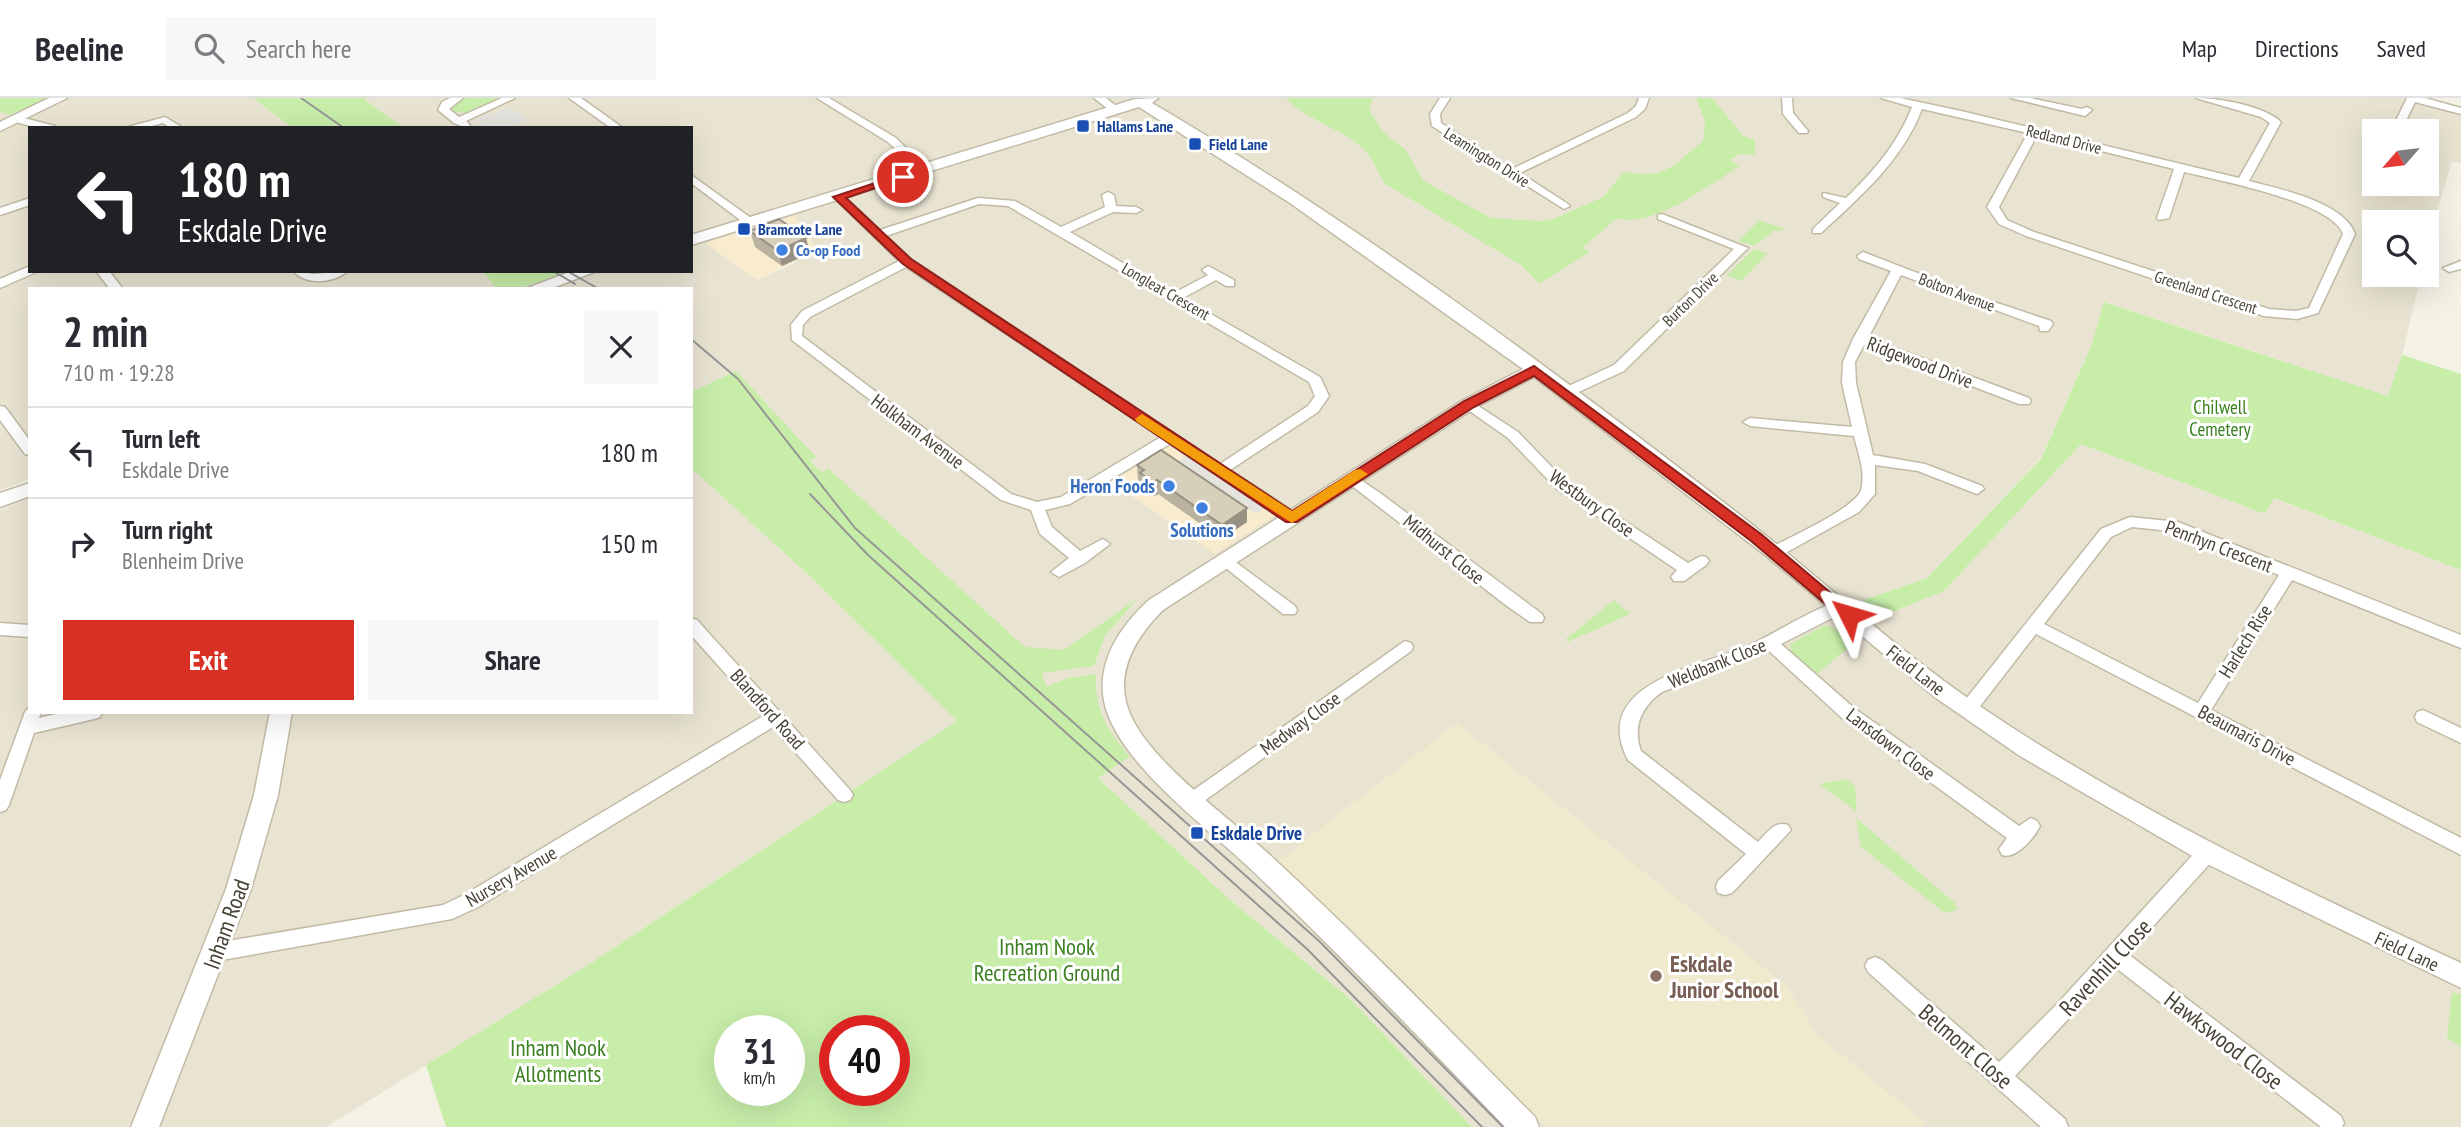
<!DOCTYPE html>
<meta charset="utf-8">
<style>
body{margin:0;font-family:"PT Sans Narrow",sans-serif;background:#f7f7f7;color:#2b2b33;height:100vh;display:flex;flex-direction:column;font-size:26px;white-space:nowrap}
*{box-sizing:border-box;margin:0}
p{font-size:23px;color:#7c7c81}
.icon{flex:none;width:38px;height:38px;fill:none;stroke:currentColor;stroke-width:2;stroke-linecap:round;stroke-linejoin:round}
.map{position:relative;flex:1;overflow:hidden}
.drawer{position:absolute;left:28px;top:189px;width:665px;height:427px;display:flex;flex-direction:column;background:#fff;border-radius:0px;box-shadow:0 7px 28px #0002}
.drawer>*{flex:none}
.hud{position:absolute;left:28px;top:28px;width:665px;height:147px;border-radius:0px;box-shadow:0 7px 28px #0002;background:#202124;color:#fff;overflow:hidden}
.needle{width:46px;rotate:242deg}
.fabs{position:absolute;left:2362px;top:21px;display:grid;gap:14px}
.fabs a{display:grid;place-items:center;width:77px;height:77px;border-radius:0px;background:#fff;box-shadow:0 7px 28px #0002;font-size:35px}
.speed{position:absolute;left:714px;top:917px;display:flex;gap:14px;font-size:35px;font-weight:700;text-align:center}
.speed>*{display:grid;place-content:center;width:91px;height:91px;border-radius:50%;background:#fff;box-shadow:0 7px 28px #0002;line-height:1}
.speed small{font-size:18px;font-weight:400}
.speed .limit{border:10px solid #d22;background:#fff;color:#111}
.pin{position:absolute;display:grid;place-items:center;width:60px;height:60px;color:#fff;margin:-30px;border:4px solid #fff;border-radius:50%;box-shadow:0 2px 7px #0007}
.me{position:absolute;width:77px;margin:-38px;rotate:310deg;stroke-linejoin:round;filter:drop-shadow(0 0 5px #0008)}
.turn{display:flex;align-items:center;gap:24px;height:147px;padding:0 35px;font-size:32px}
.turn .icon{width:91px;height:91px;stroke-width:2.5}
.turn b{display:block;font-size:49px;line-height:60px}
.round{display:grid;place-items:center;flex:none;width:74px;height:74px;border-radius:0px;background:#f7f7f7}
.overview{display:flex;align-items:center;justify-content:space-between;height:119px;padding:0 35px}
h1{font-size:42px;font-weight:800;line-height:52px}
.button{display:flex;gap:14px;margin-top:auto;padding:14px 35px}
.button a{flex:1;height:80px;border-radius:0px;background:#d93025;color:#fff;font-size:28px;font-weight:800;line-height:80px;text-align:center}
.button a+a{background:#f7f7f7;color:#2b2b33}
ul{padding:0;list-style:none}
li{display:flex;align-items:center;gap:21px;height:91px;padding:0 35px;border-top:2px solid #e1e1e2}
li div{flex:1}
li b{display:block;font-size:26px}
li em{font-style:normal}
header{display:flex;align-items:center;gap:42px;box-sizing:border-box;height:98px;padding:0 35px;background:#fff;border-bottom:2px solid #e1e1e2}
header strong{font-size:33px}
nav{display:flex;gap:38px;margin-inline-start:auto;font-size:24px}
.search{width:490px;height:63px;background:#f7f7f7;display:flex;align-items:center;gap:18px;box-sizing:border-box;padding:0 24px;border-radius:0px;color:#7c7c81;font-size:26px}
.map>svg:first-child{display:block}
.residential{fill:#e9e4d2;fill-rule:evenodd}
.commercial{fill:#f9ebcd}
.education{fill:#efe9cd}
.green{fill:#c7eda9;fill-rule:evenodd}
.parking{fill:#e5e3de}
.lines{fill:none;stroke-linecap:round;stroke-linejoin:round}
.minor-casing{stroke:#c1bba6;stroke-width:3}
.tertiary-casing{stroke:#c1bba6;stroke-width:3}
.minor{fill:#fff;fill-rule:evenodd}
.tertiary{fill:#fff;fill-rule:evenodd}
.tram{stroke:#969696;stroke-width:2}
.wall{fill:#b9b29f}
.shaded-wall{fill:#969182}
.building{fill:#d7cfb9;stroke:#969182;stroke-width:2}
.route{fill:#d93025;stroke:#8d1f18;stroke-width:2}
.slow{fill:#f59e0b}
.transit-dot{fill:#1a4fb4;stroke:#fff;stroke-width:2.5}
.shop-dot{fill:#3f7fe0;stroke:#fff;stroke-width:2.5}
.education-dot{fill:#8d6e63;stroke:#fff;stroke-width:2.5}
.labels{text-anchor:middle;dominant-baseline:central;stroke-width:6;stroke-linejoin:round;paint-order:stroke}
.far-transit-label{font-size:16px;font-weight:bold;fill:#164399;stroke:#fff;text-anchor:start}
.far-street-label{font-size:16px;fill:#474234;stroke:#fff}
.far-shop-label{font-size:16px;font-weight:bold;fill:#366cbe;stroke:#fff;text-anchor:start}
.street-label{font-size:19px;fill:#474234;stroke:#fff}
.park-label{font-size:19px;fill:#3a8020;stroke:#fff}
.shop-label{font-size:19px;font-weight:bold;fill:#366cbe;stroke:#fff;text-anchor:end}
.transit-label{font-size:19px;font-weight:bold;fill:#164399;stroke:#fff;text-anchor:start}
.near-street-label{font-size:23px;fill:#474234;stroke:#fff}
.near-park-label{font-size:23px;fill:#3a8020;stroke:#fff}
.near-education-label{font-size:23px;font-weight:bold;fill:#785e54;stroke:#fff;text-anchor:start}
</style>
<header>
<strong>Beeline</strong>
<div class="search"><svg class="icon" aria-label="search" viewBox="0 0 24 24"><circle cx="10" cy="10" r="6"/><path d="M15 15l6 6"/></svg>Search here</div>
<nav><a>Map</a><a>Directions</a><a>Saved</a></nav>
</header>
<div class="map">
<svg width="2461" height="1029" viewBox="0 0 2461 1029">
<rect width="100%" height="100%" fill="#f4f1e5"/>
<!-- residential -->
<g class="residential">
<polygon points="48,0 253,0 293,30 30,30 30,173 482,173 497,191 30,191 30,381 0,392 0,14 10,17"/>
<path d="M367 0H2430L2461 8V65L2452 63 2427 149V124H2375V177H2421L2402 257 2388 298 2105 204 2092 246 2041 360 1927 480 1863 502 1883 518 1944 493 2081 346 2265 416 2273 400 2461 472V1029H1472L1351 902 1228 800 1098 680 1126 660 1046 589 810 362 815 359 736 273 691 294V191H516L573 173H691V30H404L364 1ZM2375 33H2427V86H2375ZM706 145 795 165 757 182Z"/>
<polygon points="691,370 813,481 957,623 588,867 326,1029 0,1029 0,412 30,400 30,614 691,614"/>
</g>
<!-- commercial -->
<g class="commercial">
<polygon points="795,118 817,152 757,182 705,145"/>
<polygon points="1175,344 1280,414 1215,456 1112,384"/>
</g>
<!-- education -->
<polygon class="education" points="1457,625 1787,888 1817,937 1924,1023 1921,1029 1546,1029 1278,763"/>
<!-- green -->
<g class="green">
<polygon points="0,0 48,0 10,17 0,14"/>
<polygon points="253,0 367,0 365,2 404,30 293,30"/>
<polygon points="463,0 506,0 468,15 449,13 448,10"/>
<path d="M1286 0H1373L1369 12 1385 36 1405 51 1424 83 1491 120 1540 123 1556 120 1603 99 1624 74C1666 81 1671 69 1703 43L1705 23 1696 0H1712L1743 38 1755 42V57L1740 56 1730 62 1739 68C1712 86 1649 132 1617 120L1582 150 1590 154 1539 186 1521 167 1387 87C1377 78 1376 64 1367 55 1345 30 1309 25 1286 0Z"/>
<polygon points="1759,122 1788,132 1773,133 1755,148 1738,143"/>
<polygon points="1754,151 1768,155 1741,183 1727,177"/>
<polygon points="482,173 573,173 516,191 497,191"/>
<polygon points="2104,204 2388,298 2402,257 2461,276 2461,472 2274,400 2265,416 2081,346 1944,493 1883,518 1863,502 1927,480 2041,361 2092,246"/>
<path d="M736 273 816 359 810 363 822 374 828 370 1025 549 1064 552 1138 500 1105 538 1094 568 1042 575 1046 589 1068 580 1096 576C1094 611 1107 632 1130 658L1098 680 1228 800 1351 902 1472 1029H446L426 967 588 867 957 623 813 481 691 370V294ZM730 933H789V992H730ZM835 933H894V992H835Z"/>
<polygon points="1614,502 1630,516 1568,544 1565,542"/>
<polygon points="1825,527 1859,541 1817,576 1792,557 1790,546"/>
<polygon points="1845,681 1855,688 1857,714 1819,686"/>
<polygon points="1856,720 1955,805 1957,812 1945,815 1861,749"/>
<polygon points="2452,894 2461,897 2461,949 2447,940"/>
</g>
<!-- parking -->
<g class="parking">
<polygon points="510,9 528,22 506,30 475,29 482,26 476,21"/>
<polygon points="1191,355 1269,407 1256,416 1177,364"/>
</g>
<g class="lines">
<!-- minor casing -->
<g class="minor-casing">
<g id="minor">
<polygon points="450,0 463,0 449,11 459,19 502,0 515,0 466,23 470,27 466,30 454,25 438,12 442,4"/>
<polygon points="569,0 581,0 623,30 611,30"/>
<polygon points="817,0 829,0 896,40 929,73 920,75 888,44"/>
<polygon points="1094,0 1106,0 1121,12 1112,14"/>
<polygon points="1440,0 1450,0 1440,16 1441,25 1512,71 1628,15 1636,8 1639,0 1649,0 1645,11 1636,19 1520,75 1568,106 1570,108 1564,111 1432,28 1430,16"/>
<polygon points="1782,0 1792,0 1793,15 1808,33 1807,35 1799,35 1783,16"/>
<path d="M1881 0H1900L1961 13 2239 80 2270 25 2261 19 2196 0C2219 0 2264 8 2281 24L2249 83C2279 91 2344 104 2355 136L2318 215 2297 221 2264 218 2026 138 1999 126 1987 109 2028 35 1922 11C1902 63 1861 98 1821 135H1813V131L1840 105 1823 99V95L1846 100C1874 73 1898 45 1912 9ZM2037 37 2174 71 2157 120 2159 122 2169 120 2184 74C2217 82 2333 104 2343 136L2309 210 2296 213 2269 211 2034 134 2007 122 1999 109Z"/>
<polygon points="2011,0 2030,0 2082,11 2087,9 2092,12 2085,18"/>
<polygon points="2407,0 2425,0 2461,10 2461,16 2415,4 2401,33 2391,33"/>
<polygon points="16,18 55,28 56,30 38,30 12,23 12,19"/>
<polygon points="165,19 183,30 170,30 163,25 144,30 124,30"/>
<polygon points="2375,76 2375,86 2378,86 2368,88 2370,79"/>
<polygon points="691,77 755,123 755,127 747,127 691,85"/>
<path d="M1108 94 1114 97 1116 108 1136 109 1142 112 1136 115 1113 114 1070 134 1174 195 1208 177 1202 172 1208 168 1234 182V188H1226L1216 182 1183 200 1320 279 1329 298 1318 314 1230 372 1297 416 1299 420 1297 424H1287L1170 346 1070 406 1045 412 1052 429 1080 453 1103 441 1110 446 1085 465 1059 479 1051 474 1069 460 1040 436 1031 412 1001 402 792 242 791 227 802 213 899 163 835 101V97H843L880 132 978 100 1015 103 1061 129 1105 109 1102 97ZM979 106 1008 108 1309 284 1315 298 1308 308 1220 366 911 161 886 138ZM906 169 1161 339 1061 399 1037 404 1011 396 802 238 803 227 810 219Z"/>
<polygon points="30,100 30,107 0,117 0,110"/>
<polygon points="1662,116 1748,150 1624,273 1570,298 1560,298 1560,292 1614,267 1734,151 1658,121 1658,117"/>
<path d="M1863 154 1982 200 2051 223 2053 226 2048 233H2040L2039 228 1901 177 1868 240 2029 300 2031 303 2029 306H2019L1864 247 1855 264 1856 285 1873 357 1925 366 1982 388 1984 391 1977 396 1918 373 1875 367V396L1859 414 1780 458H1770L1767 454 1770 450C1788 440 1856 410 1861 392 1866 374 1858 355 1854 338L1750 328 1743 324 1750 320 1852 329 1842 285 1843 264 1853 241 1891 173 1859 161 1857 158Z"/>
<polygon points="2461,163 2461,171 2449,174 2443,170"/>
<polygon points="30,168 30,173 34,175 0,190 0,181"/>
<polygon points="96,173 109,173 123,191 110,191"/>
<path d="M293 173 314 176 348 173C333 185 307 188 293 173Z"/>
<polygon points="1469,302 1518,334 1567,385 1688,465 1701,458 1706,459 1709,463 1706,467 1684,483 1674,483 1671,479 1677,472 1557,391 1508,340 1464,309 1462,306 1464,303"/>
<polygon points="0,308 5,309 30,343 30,357 25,356 0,322"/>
<polygon points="1352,376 1380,395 1542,516 1544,520 1542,524 1530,524 1507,508 1347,384 1345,381 1347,378"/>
<path d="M2130 419 2178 424 2461 537V550L2292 482 2211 612 2461 740V757L2036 536 1974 616H1962L1960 611 1962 606 2101 431ZM2132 429 2171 433 2279 477 2198 605 2044 526 2111 439Z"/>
<polygon points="1226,457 1295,508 1297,512 1295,516 1283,516 1221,466 1218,462"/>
<path d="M1840 503 1846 505 1848 509 1846 513 1781 546 1854 610 2019 728 2031 720 2037 723 2040 728C2034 740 2016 762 2002 757L1999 751 2007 740 1842 620 1768 552 1662 594C1642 608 1632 628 1641 653L1758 744C1767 735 1775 722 1788 727L1791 732 1732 795 1725 797 1718 795 1716 789 1718 783 1746 756 1628 662C1588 585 1702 568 1748 548 1778 534 1808 513 1840 503Z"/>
<polygon points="691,520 697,522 850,692 853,697 850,702 844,704 838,702 773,629 478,809 452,821 216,863 209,860 206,854 209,848 216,845 443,807 464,797 763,618 691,537"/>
<polygon points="0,525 30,527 30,539 0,537"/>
<polygon points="1405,543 1411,545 1413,549 1411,553 1200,706 1194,708 1188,706 1185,701 1188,696"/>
<polygon points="30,608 30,614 41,614 39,620 65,614 102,614 100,619 94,621 34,635 9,707 6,712 0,714 0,682 25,614"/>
<polygon points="2423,612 2461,630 2461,645 2417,624 2415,619 2417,614"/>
<polygon points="2206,748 2213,750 2215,756 2213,762 2128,856 2341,1018 2344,1025 2342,1029 2321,1029 2116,870 2015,978 2065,1021 2068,1029 2041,1029 1868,874 1865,868 1868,862 1875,859 1882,862 1999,964 2059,904 2199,750"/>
</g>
</g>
<!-- tertiary casing -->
<g class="tertiary-casing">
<g id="tertiary">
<polygon points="49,0 67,0 0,33 0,24"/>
<path d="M1158 0 1152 5C1358 126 1552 271 1740 417 1821 480 1896 552 1981 609 2132 711 2296 789 2461 865V890L2201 763 2020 658 1936 600 1765 457 1534 279 1475 310 1163 512C1135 540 1113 576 1130 616 1151 665 1231 721 1271 758 1362 842 1448 931 1535 1019L1539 1029H1505C1425 945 1344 861 1260 780 1215 735 1128 674 1107 614 1092 570 1118 530 1149 502L1463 302 1523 271 1290 105 1139 9 691 147V137L1135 1Z"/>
<polygon points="572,173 597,173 550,191 525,191"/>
<polygon points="30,385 30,398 0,409 0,395"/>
<polygon points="270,614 292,614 278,697 251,791 159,1029 131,1029 226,791 254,697"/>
</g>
</g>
<!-- minor -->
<use href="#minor" class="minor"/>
<!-- tertiary -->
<use href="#tertiary" class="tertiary"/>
<!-- tram -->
<g class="tram">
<polyline points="301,0 344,30"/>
<polyline points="553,173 575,186"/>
<polyline points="567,173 599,191"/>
<polyline points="691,241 738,281 855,430 1319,843 1503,1029"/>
<polyline points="810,396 868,457 1307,851 1482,1029"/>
</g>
</g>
<!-- wall -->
<g class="wall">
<polygon points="750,133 810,155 782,168 755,149"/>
<polygon points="1137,367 1247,424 1222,441 1158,396 1154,398 1141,389 1141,384 1138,382"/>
</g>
<!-- shaded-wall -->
<g class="shaded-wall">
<polygon points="806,140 810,155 782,168 778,153"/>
<polygon points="1157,382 1158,396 1154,398 1153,384"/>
<polygon points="1247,410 1247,424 1222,441 1222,427"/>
</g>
<!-- building -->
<g class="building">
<polygon points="779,121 806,140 778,153 750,133"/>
<polygon points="1161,352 1247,410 1222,427 1157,382 1153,384 1140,375 1144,372 1137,367"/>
</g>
<!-- route -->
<polygon class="route" points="899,77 908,79 846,100 911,161 1292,413 1464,303 1534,268 1761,436 1857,517 1855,521 1843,521 1751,443 1534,278 1474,309 1297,424 1286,424 903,166 833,99"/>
<!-- slow -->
<polygon class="slow" points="1142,316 1292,413 1355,372 1360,371 1368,376 1292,425 1137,324 1135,321"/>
<!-- markers -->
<g class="transit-dot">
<rect x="1076" y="21" width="14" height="14" rx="3.5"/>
<rect x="1188" y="39" width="14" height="14" rx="3.5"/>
<rect x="737" y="124" width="14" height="14" rx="3.5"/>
<rect x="1190" y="728" width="14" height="14" rx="3.5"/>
</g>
<g class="shop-dot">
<circle cx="782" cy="152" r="7"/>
<circle cx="1169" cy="388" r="7"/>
<circle cx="1202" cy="410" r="7"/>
</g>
<circle class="education-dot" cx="1656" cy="878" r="7"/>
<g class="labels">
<!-- far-transit labels -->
<g class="far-transit-label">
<text x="1097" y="28">Hallams Lane</text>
<text x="1209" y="46">Field Lane</text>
<text x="758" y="131">Bramcote Lane</text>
</g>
<!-- far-street labels -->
<g class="far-street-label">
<text transform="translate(2064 41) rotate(14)">Redland Drive</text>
<text transform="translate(1487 59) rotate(32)">Leamington Drive</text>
<text transform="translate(1166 193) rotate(30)">Longleat Crescent</text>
<text transform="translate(1957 194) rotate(21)">Bolton Avenue</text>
<text transform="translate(2206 194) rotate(18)">Greenland Crescent</text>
<text transform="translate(1690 201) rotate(-44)">Burton Drive</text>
</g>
<!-- far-shop labels -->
<g class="far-shop-label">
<text x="796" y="152">Co-op Food</text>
</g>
<!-- street labels -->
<g class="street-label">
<text transform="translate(1920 264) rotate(21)">Ridgewood Drive</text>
<text transform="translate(918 333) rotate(37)">Holkham Avenue</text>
<text transform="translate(1592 405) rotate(36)">Westbury Close</text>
<text transform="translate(2219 448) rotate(21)">Penrhyn Crescent</text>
<text transform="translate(1444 451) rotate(39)">Midhurst Close</text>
<text transform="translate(2245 543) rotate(-58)">Harlech Rise</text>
<text transform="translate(1717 565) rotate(-22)">Weldbank Close</text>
<text transform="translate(1916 572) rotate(38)">Field Lane</text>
<text transform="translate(768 611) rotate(48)">Blandford Road</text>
<text transform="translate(1300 625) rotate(-36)">Medway Close</text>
<text transform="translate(2247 637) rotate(28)">Beaumaris Drive</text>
<text transform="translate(1891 646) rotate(37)">Lansdown Close</text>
<text transform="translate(511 778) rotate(-30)">Nursery Avenue</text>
<text transform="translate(2407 853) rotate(25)">Field Lane</text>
</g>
<!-- park labels -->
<g class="park-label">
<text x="2220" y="309">Chilwell<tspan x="2220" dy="22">Cemetery</tspan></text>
</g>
<!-- shop labels -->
<g class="shop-label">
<text x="1155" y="388">Heron Foods</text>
<text x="1202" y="432" text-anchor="middle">Solutions</text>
</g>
<!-- transit labels -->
<g class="transit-label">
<text x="1211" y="735">Eskdale Drive</text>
</g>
<!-- near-street labels -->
<g class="near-street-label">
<text transform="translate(226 826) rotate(-70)">Inham Road</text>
<text transform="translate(2105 869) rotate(-47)">Ravenhill Close</text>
<text transform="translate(2224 942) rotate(38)">Hawkswood Close</text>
<text transform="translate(1966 948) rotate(41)">Belmont Close</text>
</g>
<!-- near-park labels -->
<g class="near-park-label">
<text x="1047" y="848">Inham Nook<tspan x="1047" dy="26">Recreation Ground</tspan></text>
<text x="558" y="949">Inham Nook<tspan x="558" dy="26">Allotments</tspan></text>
</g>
<!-- near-education labels -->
<g class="near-education-label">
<text x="1670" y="865">Eskdale<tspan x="1670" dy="26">Junior School</tspan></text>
</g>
</g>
</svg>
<div class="fabs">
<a><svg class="needle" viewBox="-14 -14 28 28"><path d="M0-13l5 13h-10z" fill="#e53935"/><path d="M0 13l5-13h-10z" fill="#7c7c81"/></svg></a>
<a><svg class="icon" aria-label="search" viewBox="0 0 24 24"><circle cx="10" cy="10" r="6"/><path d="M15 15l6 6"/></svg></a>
</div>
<div class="speed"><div>31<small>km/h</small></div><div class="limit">40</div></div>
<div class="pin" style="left:903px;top:79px;background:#d93025"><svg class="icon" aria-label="arrive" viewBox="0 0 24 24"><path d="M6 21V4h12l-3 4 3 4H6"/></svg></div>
<svg class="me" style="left:1849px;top:517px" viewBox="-20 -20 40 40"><path d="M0-17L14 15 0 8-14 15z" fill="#d93025" stroke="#fff" stroke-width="4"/></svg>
<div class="hud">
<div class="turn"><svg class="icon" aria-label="left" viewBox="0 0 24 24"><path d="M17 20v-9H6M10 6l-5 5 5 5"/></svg><div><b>180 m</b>Eskdale Drive</div></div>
</div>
<section class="drawer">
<div class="overview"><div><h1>2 min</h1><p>710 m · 19:28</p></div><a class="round"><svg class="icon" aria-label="close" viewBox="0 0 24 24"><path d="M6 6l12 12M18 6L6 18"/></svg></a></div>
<ul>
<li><svg class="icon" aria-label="left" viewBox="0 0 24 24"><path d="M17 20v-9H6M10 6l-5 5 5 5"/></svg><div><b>Turn left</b><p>Eskdale Drive</p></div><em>180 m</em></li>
<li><svg class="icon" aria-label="right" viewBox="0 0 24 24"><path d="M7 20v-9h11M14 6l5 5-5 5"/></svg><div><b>Turn right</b><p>Blenheim Drive</p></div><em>150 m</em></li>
</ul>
<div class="button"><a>Exit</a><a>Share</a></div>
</section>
</div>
